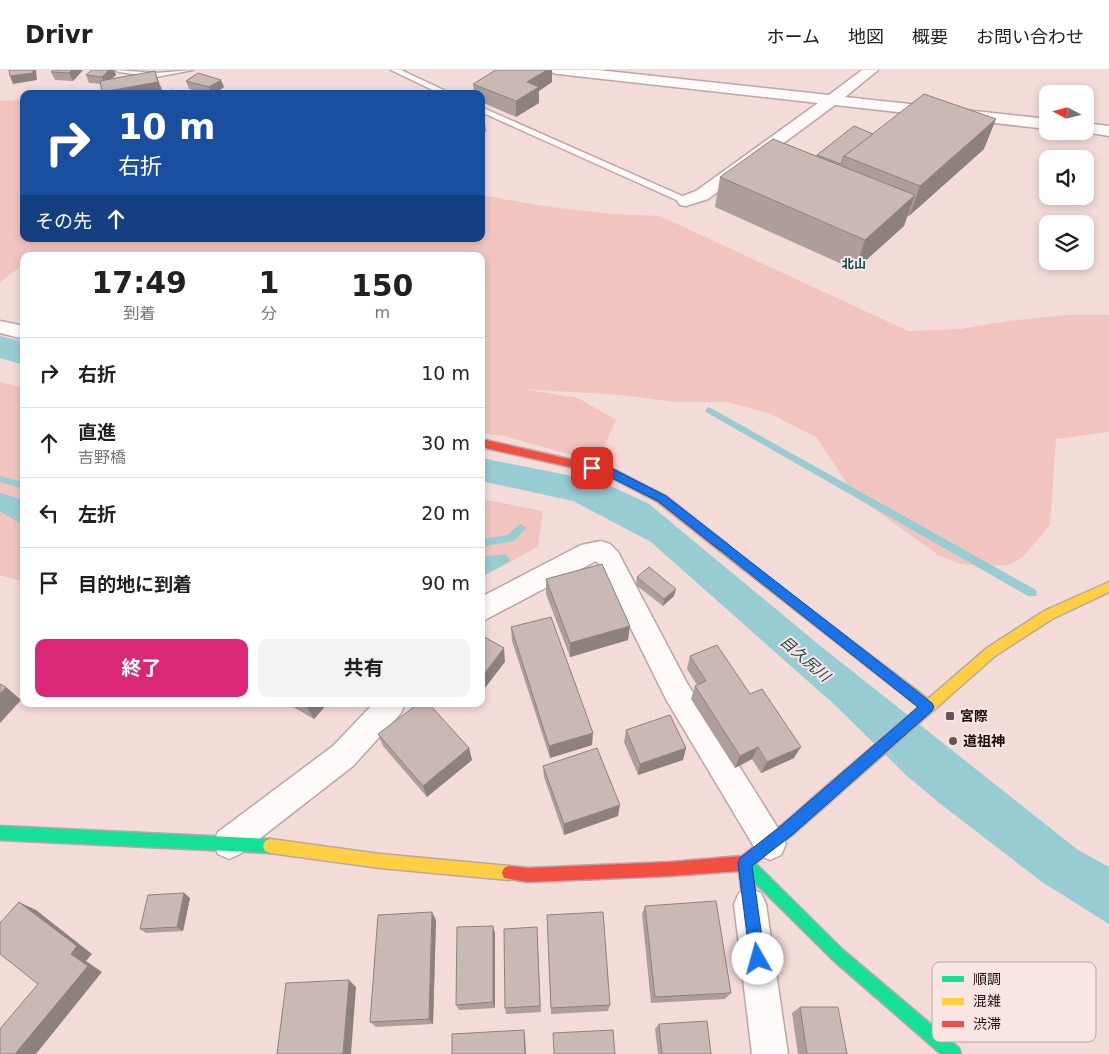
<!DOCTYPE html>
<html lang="ja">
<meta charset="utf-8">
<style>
body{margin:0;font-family:"DejaVu Sans","Noto Sans JP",sans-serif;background:#f2f2f2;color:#202124;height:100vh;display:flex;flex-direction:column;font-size:19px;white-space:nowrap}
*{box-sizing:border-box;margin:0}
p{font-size:16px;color:#757577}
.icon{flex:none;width:28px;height:28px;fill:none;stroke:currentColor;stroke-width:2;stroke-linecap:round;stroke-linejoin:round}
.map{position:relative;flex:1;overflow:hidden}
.sheet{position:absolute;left:20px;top:182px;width:465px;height:455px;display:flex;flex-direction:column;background:#fff;border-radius:10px;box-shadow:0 2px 8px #0003}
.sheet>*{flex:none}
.top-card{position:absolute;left:20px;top:20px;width:465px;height:152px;border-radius:10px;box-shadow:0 2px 8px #0003;background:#1a4fa0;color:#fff;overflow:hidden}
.needle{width:32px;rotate:277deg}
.fabs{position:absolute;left:1039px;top:15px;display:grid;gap:10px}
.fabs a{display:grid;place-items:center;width:55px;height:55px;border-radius:10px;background:#fff;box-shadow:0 2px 8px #0003;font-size:25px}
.pin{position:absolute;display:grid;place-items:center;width:42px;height:42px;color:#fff;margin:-21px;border-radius:10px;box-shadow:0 2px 8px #0006}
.me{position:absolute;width:55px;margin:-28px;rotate:353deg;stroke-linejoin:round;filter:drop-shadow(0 0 4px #0008)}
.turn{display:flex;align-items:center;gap:18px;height:105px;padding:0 15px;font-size:22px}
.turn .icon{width:65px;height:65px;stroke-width:2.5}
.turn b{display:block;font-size:35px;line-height:42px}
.then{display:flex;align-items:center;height:48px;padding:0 15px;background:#0003;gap:10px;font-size:19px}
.eta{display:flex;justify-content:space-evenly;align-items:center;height:85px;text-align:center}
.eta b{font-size:30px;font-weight:700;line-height:35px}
.button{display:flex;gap:10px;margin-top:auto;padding:10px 15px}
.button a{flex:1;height:58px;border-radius:10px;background:#db2777;color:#fff;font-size:20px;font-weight:700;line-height:58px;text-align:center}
.button a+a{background:#f2f2f2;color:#202124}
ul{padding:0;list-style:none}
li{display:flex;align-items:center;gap:15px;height:70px;padding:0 15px;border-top:1px solid #e0e0e0}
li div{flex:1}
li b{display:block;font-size:19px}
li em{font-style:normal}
header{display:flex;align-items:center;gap:30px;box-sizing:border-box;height:70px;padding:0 25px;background:#fff;border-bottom:1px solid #e0e0e0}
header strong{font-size:24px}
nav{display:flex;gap:28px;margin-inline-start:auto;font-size:18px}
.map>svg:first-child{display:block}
.green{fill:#f1c4bf}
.water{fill:#98ccd3}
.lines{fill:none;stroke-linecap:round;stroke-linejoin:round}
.stream{fill:#98ccd3;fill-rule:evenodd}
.lane-casing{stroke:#baa7a5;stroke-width:3}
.street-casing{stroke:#baa7a5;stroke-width:3}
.fast-casing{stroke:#baa7a5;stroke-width:3}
.slow-casing{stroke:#baa7a5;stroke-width:3}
.jam-casing{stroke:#baa7a5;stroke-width:3}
.lane{fill:#fdfaf9;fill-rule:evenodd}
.street{fill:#fdfaf9;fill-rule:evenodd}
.fast{fill:#16e098;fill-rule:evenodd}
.slow{fill:#ffcf43;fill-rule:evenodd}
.jam{fill:#f24e42;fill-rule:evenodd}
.wall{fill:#ae9e9b}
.shaded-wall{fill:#8d817e}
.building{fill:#cab8b4;stroke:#8d817e}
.route{fill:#1a73e8;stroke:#114b97}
.poi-dot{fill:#675553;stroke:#f9e6e4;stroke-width:2}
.labels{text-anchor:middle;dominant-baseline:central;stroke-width:4;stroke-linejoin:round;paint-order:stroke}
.far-neighbourhood-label{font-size:12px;font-weight:bold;fill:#01444b;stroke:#f9e6e4}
.poi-label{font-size:14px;font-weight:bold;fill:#1b0d0c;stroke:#f9e6e4;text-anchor:start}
.water-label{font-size:15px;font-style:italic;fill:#163e43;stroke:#f9e6e4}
.key{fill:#f9e6e4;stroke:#b6a5a3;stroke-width:1}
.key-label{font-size:14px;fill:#1b0d0c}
</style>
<header>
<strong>Drivr</strong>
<nav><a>ホーム</a><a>地図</a><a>概要</a><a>お問い合わせ</a></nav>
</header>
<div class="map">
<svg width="1109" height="984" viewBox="0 0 1109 984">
<rect width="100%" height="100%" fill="#f3dbd8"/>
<!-- green -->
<g class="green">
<polygon points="24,30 24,169 481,169 481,125 543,136 610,144 660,146 908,261 960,259 1008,251 1065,245 1109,245 1109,362 1056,369 1050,455 1023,487 1009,495 985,496 961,494 938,485 855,425 816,367 769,343 727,332 673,332 622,325 523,319 578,328 616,350 597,392 504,366 481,363 481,186 24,186 24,194 0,212 0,31"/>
<polygon points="0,312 24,318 24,512 0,505"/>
<polygon points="481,429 543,441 538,477 481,507"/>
</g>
<!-- water -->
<g class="water">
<polygon points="0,266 24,272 24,295 0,288"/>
<polygon points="481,388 602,412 649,434 818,574 1078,780 1109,797 1109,854 1042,812 938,732 906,705 836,636 651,472 573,431 481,411"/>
<polygon points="0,423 24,430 24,456 0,441"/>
<polygon points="506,484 511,491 481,507 481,487"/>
</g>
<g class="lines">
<!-- stream -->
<g class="stream">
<polygon points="709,337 1036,520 1037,523 1036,526 1028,526 706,342 705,340"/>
<polygon points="0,406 24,412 24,419 0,412"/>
<polygon points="521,454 526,458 514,471 481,477 481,469 508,465 518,455"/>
</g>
<!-- lane casing -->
<g class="lane-casing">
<g id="lane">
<polygon points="115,0 156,3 193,0 156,7 119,2"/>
<polygon points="391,0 401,0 452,24 441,24"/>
<polygon points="481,37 689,129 690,131 683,133 481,42"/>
</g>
</g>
<!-- street casing -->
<g class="street-casing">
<g id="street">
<polygon points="551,0 598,0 829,25 862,0 878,0 845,27 1048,49 1048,59 835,35 708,129 686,136 680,135 677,131 680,127 696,121 818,33 558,4 553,3"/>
<polygon points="1085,53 1109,56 1109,66 1079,61 1085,61"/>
<polygon points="0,251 24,256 24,269 0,263"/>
<polygon points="601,471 610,474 618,482 687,613 781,763 786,774 781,785 770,790 759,785 667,631 600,496 596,491 481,552 481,527 581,475"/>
<polygon points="373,634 405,634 401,643 353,696 240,784 229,789 218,784 213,773 218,762 333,676"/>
<polygon points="750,818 761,823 766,834 788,984 752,984 734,834 739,823"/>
</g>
</g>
<!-- fast casing -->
<g class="fast-casing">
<g id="fast">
<polygon points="0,756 270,769 275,771 277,776 275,781 270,783 0,770"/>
<polygon points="745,786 750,788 843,880 959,978 961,984 941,984 833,890 740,798 738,793 740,788"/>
</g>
</g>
<!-- slow casing -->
<g class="slow-casing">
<g id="slow">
<polygon points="724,474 928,629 987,578 1044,541 1109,512 1109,522 1052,549 995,586 840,723 835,724 830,723 828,718 830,713 919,637 720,481 718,478 720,475"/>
<polygon points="270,769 380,784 509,796 514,798 516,803 514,808 509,810 380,798 270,783 265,781 263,776 265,771"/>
</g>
</g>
<!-- jam casing -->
<g class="jam-casing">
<g id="jam">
<polygon points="481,369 613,399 666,426 728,475 730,478 728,481 720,481 658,432 606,405 481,377"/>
<polygon points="835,712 840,713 842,718 840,723 792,765 752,796 757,834 755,839 750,841 745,839 743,834 739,801 670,806 528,812 504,808 502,803 504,798 509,796 528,798 670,792 742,786 782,755 830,713"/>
</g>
</g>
<!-- lane -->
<use href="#lane" class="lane"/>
<!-- street -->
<use href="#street" class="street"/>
<!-- fast -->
<use href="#fast" class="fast"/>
<!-- slow -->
<use href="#slow" class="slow"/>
<!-- jam -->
<use href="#jam" class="jam"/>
</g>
<!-- wall -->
<g class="wall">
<polygon points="83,0 73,11 55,10 51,2"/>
<polygon points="92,0 114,0 116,5 111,9 161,16 163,24 103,24 101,14 89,13 86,5"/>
<polygon points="496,0 552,0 552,12 539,21 539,33 516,47 481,32 481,24 474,24 473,14"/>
<polygon points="186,11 224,17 214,24 206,24 189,19"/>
<polygon points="873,64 984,79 909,146 907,146 904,156 855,200 715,137 720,107 816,86 817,85"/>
<polygon points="637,507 674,526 663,536 636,515"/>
<polygon points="546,509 628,570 570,587 546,524"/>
<polygon points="511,557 592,675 550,688 512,571"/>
<polygon points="690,586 794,688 761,703 752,689 735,698 691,629 695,616 697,615 687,599"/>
<polygon points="288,634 327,634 314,649"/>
<polygon points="626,660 686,678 683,690 638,705 624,672"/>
<polygon points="378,664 469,678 472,690 427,727 383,676"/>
<polygon points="543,696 618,746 564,765 544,707"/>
<polygon points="184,823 190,828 183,861 146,863 140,859"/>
<polygon points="645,836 731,923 725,929 651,933 642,844"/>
<polygon points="547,845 610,935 608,941 551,944"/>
<polygon points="436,850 433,954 376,957 370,952"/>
<polygon points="493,856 495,864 495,938 459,940 456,935"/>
<polygon points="537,857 541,942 506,944 505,938"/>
<polygon points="800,937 847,984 798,984 792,943"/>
<polygon points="659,954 711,984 658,984 655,959"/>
</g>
<!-- shaded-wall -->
<g class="shaded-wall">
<polygon points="33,0 36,0 37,10 13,14 10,6"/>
<polygon points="72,0 83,0 73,11 69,3"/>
<polygon points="109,0 114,0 116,5 105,15 102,7"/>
<polygon points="547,0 552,0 552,12 539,21 539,33 516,47 516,31 527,12"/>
<polygon points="155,1 163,24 103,24 102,22"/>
<polygon points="221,10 224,17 214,24 211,24 209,17"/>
<polygon points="484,46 486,61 481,64 481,47"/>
<polygon points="996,49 984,79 909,146 920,116"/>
<polygon points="915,125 904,156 855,200 865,170"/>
<polygon points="676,519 674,526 663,536 664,529"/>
<polygon points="630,556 628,570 570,587 570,573"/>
<polygon points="504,578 505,592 481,623 481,608"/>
<polygon points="6,617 21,630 0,653 0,624"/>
<polygon points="310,634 327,634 314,649 307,637"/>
<polygon points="593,663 592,675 550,688 549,676"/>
<polygon points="758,677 752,689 735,698 740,686"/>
<polygon points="801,677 794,688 761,703 767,692"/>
<polygon points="469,678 472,690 427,727 423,716"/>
<polygon points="686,678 683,690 638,705 640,694"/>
<polygon points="620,735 618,746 564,765 564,754"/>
<polygon points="184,823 190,828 183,861 177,857"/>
<polygon points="19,832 36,840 92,884 86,891 102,902 36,984 15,984 71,884"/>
<polygon points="432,842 436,850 433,954 429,949"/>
<polygon points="493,856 495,864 495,938 493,932"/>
<polygon points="349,910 356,917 351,984 343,984"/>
<polygon points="524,960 525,965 526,984 525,984"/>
</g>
<!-- building -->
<g class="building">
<polygon points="9,0 33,0 33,3 10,6"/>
<polygon points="53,0 72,0 69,3 51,2"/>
<polygon points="92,0 109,0 102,7 86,5"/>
<polygon points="496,0 547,0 527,12 539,17 516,31 473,14"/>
<polygon points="155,1 158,12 102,22 100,11"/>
<polygon points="198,3 221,10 209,17 186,11"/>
<polygon points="171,20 188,24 167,24"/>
<polygon points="924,24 996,49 920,116 844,86"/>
<polygon points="854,56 873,64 844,86 841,94 817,85"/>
<polygon points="773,69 915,125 865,170 720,107"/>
<polygon points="602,494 630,556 570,573 546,509"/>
<polygon points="649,497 676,519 664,529 637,507"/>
<polygon points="551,547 593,663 549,676 511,557"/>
<polygon points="481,565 504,578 481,608"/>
<polygon points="717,575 750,624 762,619 801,677 767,692 758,677 740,686 695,616 706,611 690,586"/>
<polygon points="0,614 6,617 0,624"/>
<polygon points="302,634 310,634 307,637"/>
<polygon points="418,634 429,634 469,678 423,716 378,664"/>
<polygon points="670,645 686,678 640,694 626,660"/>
<polygon points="597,678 620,735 564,754 543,696"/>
<polygon points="184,823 177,857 140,859 148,825"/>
<polygon points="716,831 731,923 655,927 645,836"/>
<polygon points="19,832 77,876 71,884 88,896 15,984 0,984 0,959 38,914 0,884 0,853"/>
<polygon points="432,842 429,949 370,952 378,845"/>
<polygon points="603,842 610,935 551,938 547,845"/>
<polygon points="493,856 493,932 456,935 457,857"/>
<polygon points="537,857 540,936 505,938 504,859"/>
<polygon points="349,910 343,984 277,984 286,913"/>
<polygon points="800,937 838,937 847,984 807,984"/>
<polygon points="707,951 711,984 662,984 659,954"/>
<polygon points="524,960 525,984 452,984 452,964"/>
<polygon points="613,960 615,984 554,984 553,963"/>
</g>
<!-- route -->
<polygon class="route" points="592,394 613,399 666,426 932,633 934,637 932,641 792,765 752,796 765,889 763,894 758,897 752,894 750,889 738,793 740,788 782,755 918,637 658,431 606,405 589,401 587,398"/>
<!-- markers -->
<g class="poi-dot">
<rect x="945" y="641" width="10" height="10" rx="2.5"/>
<circle cx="953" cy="671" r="5"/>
</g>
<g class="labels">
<!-- far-neighbourhood labels -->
<g class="far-neighbourhood-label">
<text x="854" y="194">北山</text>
</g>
<!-- poi labels -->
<g class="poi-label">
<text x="960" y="646">宮際</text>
<text x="963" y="671">道祖神</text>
</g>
<!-- water labels -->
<g class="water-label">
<text transform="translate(805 589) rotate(41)">目久尻川</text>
</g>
</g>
<!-- legend -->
<rect x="932" y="892" width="164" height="80" rx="8" class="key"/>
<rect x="942" y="906" width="22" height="6" fill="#16e098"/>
<rect x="942" y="928" width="22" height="7" fill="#ffcf43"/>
<rect x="942" y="951" width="22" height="6" fill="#f24e42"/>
<g class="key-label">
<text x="973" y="914">順調</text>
<text x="973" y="936">混雑</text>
<text x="973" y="959">渋滞</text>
</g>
</svg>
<div class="fabs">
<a><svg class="needle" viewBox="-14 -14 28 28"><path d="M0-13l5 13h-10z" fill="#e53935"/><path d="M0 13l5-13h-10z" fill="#757577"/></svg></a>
<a><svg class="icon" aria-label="sound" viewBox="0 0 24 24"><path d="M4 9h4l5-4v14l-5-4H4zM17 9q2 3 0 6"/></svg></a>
<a><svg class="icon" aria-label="layers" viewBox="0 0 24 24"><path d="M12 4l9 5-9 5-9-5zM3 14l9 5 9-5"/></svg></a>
</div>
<div class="pin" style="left:592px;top:398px;background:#d93025"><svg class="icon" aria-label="arrive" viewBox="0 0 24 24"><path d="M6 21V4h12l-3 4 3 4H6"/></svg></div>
<svg class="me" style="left:758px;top:889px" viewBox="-20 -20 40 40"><circle r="19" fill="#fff"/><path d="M0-13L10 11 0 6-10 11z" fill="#1a73e8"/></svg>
<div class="top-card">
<div class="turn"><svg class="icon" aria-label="right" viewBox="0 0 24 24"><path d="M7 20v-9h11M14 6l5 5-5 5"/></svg><div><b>10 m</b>右折</div></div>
<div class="then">その先<svg class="icon" aria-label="ahead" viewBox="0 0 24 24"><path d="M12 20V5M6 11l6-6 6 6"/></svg></div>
</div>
<section class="sheet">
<div class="eta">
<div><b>17:49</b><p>到着</p></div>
<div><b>1</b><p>分</p></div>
<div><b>150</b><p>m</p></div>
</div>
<ul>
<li><svg class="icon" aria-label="right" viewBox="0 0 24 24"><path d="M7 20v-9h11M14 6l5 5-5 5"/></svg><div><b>右折</b></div><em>10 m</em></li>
<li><svg class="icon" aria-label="ahead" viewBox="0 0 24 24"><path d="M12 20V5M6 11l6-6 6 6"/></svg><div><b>直進</b><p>吉野橋</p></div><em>30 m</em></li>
<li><svg class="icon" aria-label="left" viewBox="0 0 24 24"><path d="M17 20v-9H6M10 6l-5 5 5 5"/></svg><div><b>左折</b></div><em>20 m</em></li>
<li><svg class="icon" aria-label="arrive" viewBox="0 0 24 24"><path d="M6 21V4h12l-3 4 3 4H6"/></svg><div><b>目的地に到着</b></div><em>90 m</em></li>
</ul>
<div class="button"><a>終了</a><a>共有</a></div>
</section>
</div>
